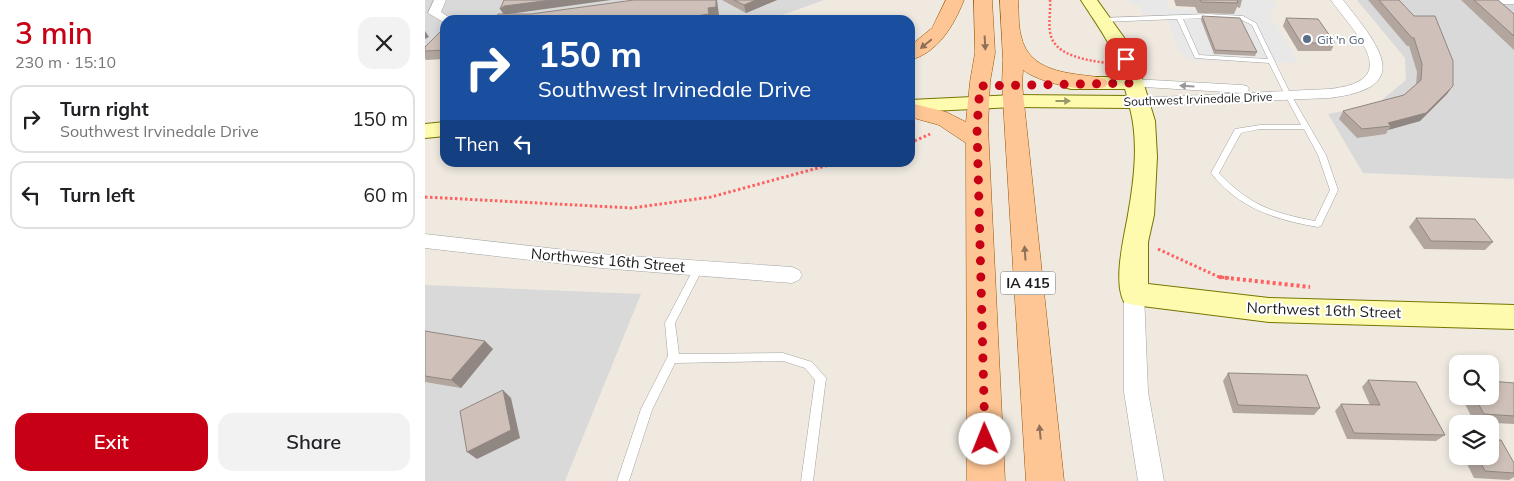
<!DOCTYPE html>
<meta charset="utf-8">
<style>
body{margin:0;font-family:Mulish,sans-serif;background:#f2f2f2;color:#202124;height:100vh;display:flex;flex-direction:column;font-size:19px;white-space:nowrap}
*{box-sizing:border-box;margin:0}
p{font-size:16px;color:#757577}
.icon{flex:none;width:28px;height:28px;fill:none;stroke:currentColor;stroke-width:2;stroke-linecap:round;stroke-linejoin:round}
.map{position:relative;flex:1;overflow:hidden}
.sheet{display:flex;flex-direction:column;background:#fff;width:425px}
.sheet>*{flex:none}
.banner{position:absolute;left:15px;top:15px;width:475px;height:152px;border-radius:15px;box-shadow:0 2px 8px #0003;background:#1a4fa0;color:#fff;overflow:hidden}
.fabs{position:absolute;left:1024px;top:355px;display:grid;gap:10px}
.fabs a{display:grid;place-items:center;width:50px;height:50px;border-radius:10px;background:#fff;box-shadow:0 2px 8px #0003;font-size:25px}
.pin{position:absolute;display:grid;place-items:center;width:42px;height:42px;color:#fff;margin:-21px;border-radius:10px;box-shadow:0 2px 8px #0006}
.me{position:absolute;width:55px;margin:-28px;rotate:359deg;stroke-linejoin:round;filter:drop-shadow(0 0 4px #0008)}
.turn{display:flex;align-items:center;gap:18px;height:105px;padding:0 15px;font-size:22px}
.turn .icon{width:65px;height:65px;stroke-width:2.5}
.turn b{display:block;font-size:35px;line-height:42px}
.then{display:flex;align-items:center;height:48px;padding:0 15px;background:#0003;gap:10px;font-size:19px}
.round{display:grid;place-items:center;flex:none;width:52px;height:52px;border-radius:15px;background:#f2f2f2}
.head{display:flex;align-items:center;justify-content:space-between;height:85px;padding:0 15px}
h1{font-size:30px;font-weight:600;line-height:38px;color:#c80015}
.cta{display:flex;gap:10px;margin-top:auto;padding:10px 15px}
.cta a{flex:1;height:58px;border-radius:15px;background:#c80015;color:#fff;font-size:20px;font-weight:600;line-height:58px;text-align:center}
.cta a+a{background:#f2f2f2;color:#202124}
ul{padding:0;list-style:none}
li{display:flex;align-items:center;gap:15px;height:68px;margin:0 10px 8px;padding:0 5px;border:2px solid #e0e0e0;border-radius:15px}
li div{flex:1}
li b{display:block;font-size:19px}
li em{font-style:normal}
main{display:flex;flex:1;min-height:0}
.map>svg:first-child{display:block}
.residential{fill:#dad9d9}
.parking{fill:#e8e8e8}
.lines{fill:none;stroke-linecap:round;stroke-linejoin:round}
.lane-casing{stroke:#a3a3a3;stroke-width:1}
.street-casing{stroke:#a3a3a3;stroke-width:1}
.secondary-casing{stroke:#767600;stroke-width:2}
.primary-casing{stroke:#945400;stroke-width:1}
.path-far2{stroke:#ff6161;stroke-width:2.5;stroke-dasharray:2 2;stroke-linecap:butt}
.path-far1{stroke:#ff6161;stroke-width:3;stroke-dasharray:2.5 2.5;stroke-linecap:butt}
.path{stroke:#ff6161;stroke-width:4;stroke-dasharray:3 3;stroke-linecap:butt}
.lane{fill:#fff;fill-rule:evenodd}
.street{fill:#fff;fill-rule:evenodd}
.secondary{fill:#fffbae;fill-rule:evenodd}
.primary{fill:#ffc695;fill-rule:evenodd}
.wall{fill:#b2a69f}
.shaded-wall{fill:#918782}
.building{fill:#cfc1b9;stroke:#918782}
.oneway{fill:#8e7158}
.oneway2{fill:#999}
.oneway3{fill:#99976c}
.route{stroke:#c80015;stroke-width:9;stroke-dasharray:0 16.2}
.service-dot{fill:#5c6f8a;stroke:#fff;stroke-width:2}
.labels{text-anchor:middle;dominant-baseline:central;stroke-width:4;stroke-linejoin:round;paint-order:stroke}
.far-service-label{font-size:12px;fill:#4e5e75;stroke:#fff;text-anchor:start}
.far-street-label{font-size:12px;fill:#1c1c1c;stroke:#fff}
.shield{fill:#fff;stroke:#606060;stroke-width:1}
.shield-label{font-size:14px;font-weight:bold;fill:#1c1c1c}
.street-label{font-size:15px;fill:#1c1c1c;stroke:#fff}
</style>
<main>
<section class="sheet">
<div class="head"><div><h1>3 min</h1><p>230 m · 15:10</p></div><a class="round"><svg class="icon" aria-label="close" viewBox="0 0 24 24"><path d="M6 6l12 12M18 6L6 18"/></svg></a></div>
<ul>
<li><svg class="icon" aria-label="right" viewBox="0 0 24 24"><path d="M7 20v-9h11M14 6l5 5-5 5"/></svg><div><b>Turn right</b><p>Southwest Irvinedale Drive</p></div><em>150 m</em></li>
<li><svg class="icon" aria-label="left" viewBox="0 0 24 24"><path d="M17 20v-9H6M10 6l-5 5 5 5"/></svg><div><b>Turn left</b></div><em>60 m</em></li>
</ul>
<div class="cta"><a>Exit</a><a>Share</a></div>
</section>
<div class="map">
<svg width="1089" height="481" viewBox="0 0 1089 481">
<rect width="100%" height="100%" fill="#efe9e0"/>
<!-- residential -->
<g class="residential">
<polygon points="0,0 399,0 344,20 20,20 20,57 0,59"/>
<polygon points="932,0 1089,0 1089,179 938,173 903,114 952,104 981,80 980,58"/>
<polygon points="0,285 216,294 140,481 0,481"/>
</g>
<!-- parking -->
<polygon class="parking" points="705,0 741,0 745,9 817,10 812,0 847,0 853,9 844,9 848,17 843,22 850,22 874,63 769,60 762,58 754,51 741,15 717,14 715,5 706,4"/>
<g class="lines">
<!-- lane casing -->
<g class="lane-casing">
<g id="lane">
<path d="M783 14 818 16 831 23 866 95 901 155 913 190 896 226 893 227C851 220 813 208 786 173L810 129 835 125H876L860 95 844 63 770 58 752 19 677 22 674 20 677 18ZM783 18 817 20 827 25 843 59 774 55 758 19ZM835 129H879L893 155 905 190 890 221C848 213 824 205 794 173L816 133Z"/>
<polygon points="273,265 276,266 278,268 250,323 254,354 358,353 387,362 401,378 388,481 376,481 390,380 380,368 358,361 250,363 227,410 204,481 192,481 216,409 243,356 240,323 270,266"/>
</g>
</g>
<!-- street casing -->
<g class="street-casing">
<g id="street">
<polygon points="9,0 21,0 16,12 28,20 20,20 20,23 3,13"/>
<path d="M906 0H918C953 45 992 88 904 98L714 106 709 105 707 102 709 99 714 98 904 89C981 81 930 34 906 0Z"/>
<polygon points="1068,0 1089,0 1089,4 1074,4"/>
<polygon points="708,79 817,85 822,86 824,89 822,92 817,93 703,86 701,83 703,80"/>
<polygon points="0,234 176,254 367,267 374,270 377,275 374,280 367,283 176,268 0,248"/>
<polygon points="709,286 716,288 719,294 723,392 739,481 713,481 699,392 699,294 702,288"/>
</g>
</g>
<!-- secondary casing -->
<g class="secondary-casing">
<g id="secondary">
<path d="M656 0H672L700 39 712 62 730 121 732 157 729 215 723 242V284L844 298 1089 305V329L844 322 709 305 699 302C688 281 699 238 703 215 709 181 714 142 705 108L589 107 485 112V100L589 95 702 96 700 89H646L639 87 636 83 639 79 646 77H697C690 48 672 25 656 0Z"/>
<polygon points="20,122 20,136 0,138 0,124"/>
</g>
</g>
<!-- primary casing -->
<g class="primary-casing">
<g id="primary">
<path d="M521 0H539C529 25 513 53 485 60V46L507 28Z"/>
<polygon points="549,0 567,0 570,53 565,82 563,127 580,481 542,481 541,143 514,125 485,117 485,103 521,112 541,122 545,82 550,53"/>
<path d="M575 0H593C594 11 593 24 596 36 604 72 642 73 673 77L680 79 683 83 680 87C660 93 615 83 598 70L597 84 639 481H601L577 84 578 60Z"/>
</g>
</g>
<!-- path-far2 -->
<path class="path-far2" d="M625 0C626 12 622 28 627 39 635 57 666 61 683 63"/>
<!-- path-far1 -->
<g class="path-far1">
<polyline points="485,143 505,134"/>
<polyline points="0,197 207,208 286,197 415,162"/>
<polyline points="733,249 794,277 804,278"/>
</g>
<!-- path -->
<polyline class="path" points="794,277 885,287"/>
<!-- lane -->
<use href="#lane" class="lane"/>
<!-- street -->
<use href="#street" class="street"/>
<!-- secondary -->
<use href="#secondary" class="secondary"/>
<!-- primary -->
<use href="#primary" class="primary"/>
</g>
<!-- wall -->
<g class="wall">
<polygon points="297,0 352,0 321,13"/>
<polygon points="749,0 817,0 815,8 812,7 809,14 773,13 770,7 751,6"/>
<polygon points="943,0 974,0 1022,94 995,121 963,130 961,134 932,138 914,119 918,111 979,95 991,85 992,72 984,46 982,46"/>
<polygon points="1036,0 1073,0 1089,14 1089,50"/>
<polygon points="777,16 832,52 830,56 789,54 776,20"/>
<polygon points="861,18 910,43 906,51 873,51 858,26"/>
<polygon points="20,30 20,59 1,60 0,58 0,47"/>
<polygon points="991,218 1068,242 1060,250 999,249 984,227"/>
<polygon points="0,331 68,349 36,388 0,382"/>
<polygon points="803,373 895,408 889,415 808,413 798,381"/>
<polygon points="943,380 1020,435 1011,441 922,439 910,411 916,404 945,405 937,387"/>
<polygon points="1089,383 1089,424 1049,422 1036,396 1065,396"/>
<polygon points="1038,456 1065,456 1089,463 1089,477 1084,480 1049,478"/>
</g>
<!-- shaded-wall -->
<g class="shaded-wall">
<polygon points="126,0 186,0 84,14 80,16 75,9 79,6"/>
<polygon points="291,0 292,0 294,15 286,16 286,20 244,20 283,8"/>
<polygon points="331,0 352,0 321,13 319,5"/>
<polygon points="0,31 4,37 0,39"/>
<polygon points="1028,86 1022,94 995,121 963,130 966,126 963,123"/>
<polygon points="60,341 68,349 36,388 26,380"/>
<polygon points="78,390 86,398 95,438 52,459 42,452"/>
</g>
<!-- building -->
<g class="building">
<polygon points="79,0 126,0 79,6 75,9"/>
<polygon points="209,0 291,0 291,7 283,8 284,14 244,20 70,20 73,14 106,14"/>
<polygon points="309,0 331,0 319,5"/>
<polygon points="775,0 812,0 813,3 776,2"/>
<polygon points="954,0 974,0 989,16 1010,16 1028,61 1028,86 1001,113 963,123 966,126 937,129 918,111 979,95 996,80 997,64 989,38 987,38"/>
<polygon points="1049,0 1073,0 1089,14 1089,36"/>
<polygon points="777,16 815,18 832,52 790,50"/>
<polygon points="861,18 893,19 910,43 876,43"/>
<polygon points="17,30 20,30 20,50 0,51 0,47"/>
<polygon points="991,218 1050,219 1068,242 1006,241"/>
<polygon points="0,331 60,341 26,380 0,376"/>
<polygon points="803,373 882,375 895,408 813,405"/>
<polygon points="943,380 991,382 1020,435 929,433 916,404 955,405"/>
<polygon points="1065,381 1089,383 1089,416 1059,414 1049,396 1065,396"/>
<polygon points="78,390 86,430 42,452 35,411"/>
<polygon points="1065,440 1076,440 1089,463 1089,473 1060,471 1052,456 1065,456"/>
</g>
<!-- one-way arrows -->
<defs><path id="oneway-solid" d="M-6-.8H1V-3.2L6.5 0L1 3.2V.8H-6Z" transform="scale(1.25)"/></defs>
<g class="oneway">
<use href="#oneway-solid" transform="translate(560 43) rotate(87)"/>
<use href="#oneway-solid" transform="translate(501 44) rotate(141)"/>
<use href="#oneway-solid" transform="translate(600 253) rotate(-94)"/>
<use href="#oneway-solid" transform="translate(615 432) rotate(-95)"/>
</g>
<use class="oneway2" href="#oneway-solid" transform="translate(762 86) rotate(-176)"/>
<use class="oneway3" href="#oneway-solid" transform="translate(638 101)"/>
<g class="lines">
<!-- route -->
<polyline class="route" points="560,439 552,127 555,86 708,83 701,59"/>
</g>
<!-- markers -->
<circle class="service-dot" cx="882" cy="39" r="5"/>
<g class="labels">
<!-- far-service labels -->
<g class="far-service-label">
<text x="892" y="39">Git 'n Go</text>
</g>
<!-- far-street labels -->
<g class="far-street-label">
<text transform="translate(773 99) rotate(-2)">Southwest Irvinedale Drive</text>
</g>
<!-- shield labels -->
<rect class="shield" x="575.5" y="271.5" width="55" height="23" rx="4"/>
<g class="shield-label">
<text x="603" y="283">IA 415</text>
</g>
<!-- street labels -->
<g class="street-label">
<text transform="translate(183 260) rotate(5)">Northwest 16th Street</text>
<text transform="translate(899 310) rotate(2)">Northwest 16th Street</text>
</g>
</g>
</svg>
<div class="fabs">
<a><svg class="icon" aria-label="search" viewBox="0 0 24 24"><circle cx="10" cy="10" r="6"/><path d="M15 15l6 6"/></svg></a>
<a><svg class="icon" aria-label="layers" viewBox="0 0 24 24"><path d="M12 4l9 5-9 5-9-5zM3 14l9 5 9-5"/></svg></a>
</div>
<div class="pin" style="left:701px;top:59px;background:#d93025"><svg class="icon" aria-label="arrive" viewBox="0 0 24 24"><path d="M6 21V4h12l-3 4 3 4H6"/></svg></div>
<svg class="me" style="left:560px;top:439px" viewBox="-20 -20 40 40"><circle r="19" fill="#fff"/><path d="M0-13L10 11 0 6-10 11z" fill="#c80015"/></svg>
<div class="banner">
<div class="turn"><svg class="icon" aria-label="right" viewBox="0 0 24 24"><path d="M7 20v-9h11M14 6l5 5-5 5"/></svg><div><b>150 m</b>Southwest Irvinedale Drive</div></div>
<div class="then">Then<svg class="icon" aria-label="left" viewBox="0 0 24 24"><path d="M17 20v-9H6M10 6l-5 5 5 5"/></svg></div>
</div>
</div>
</main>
